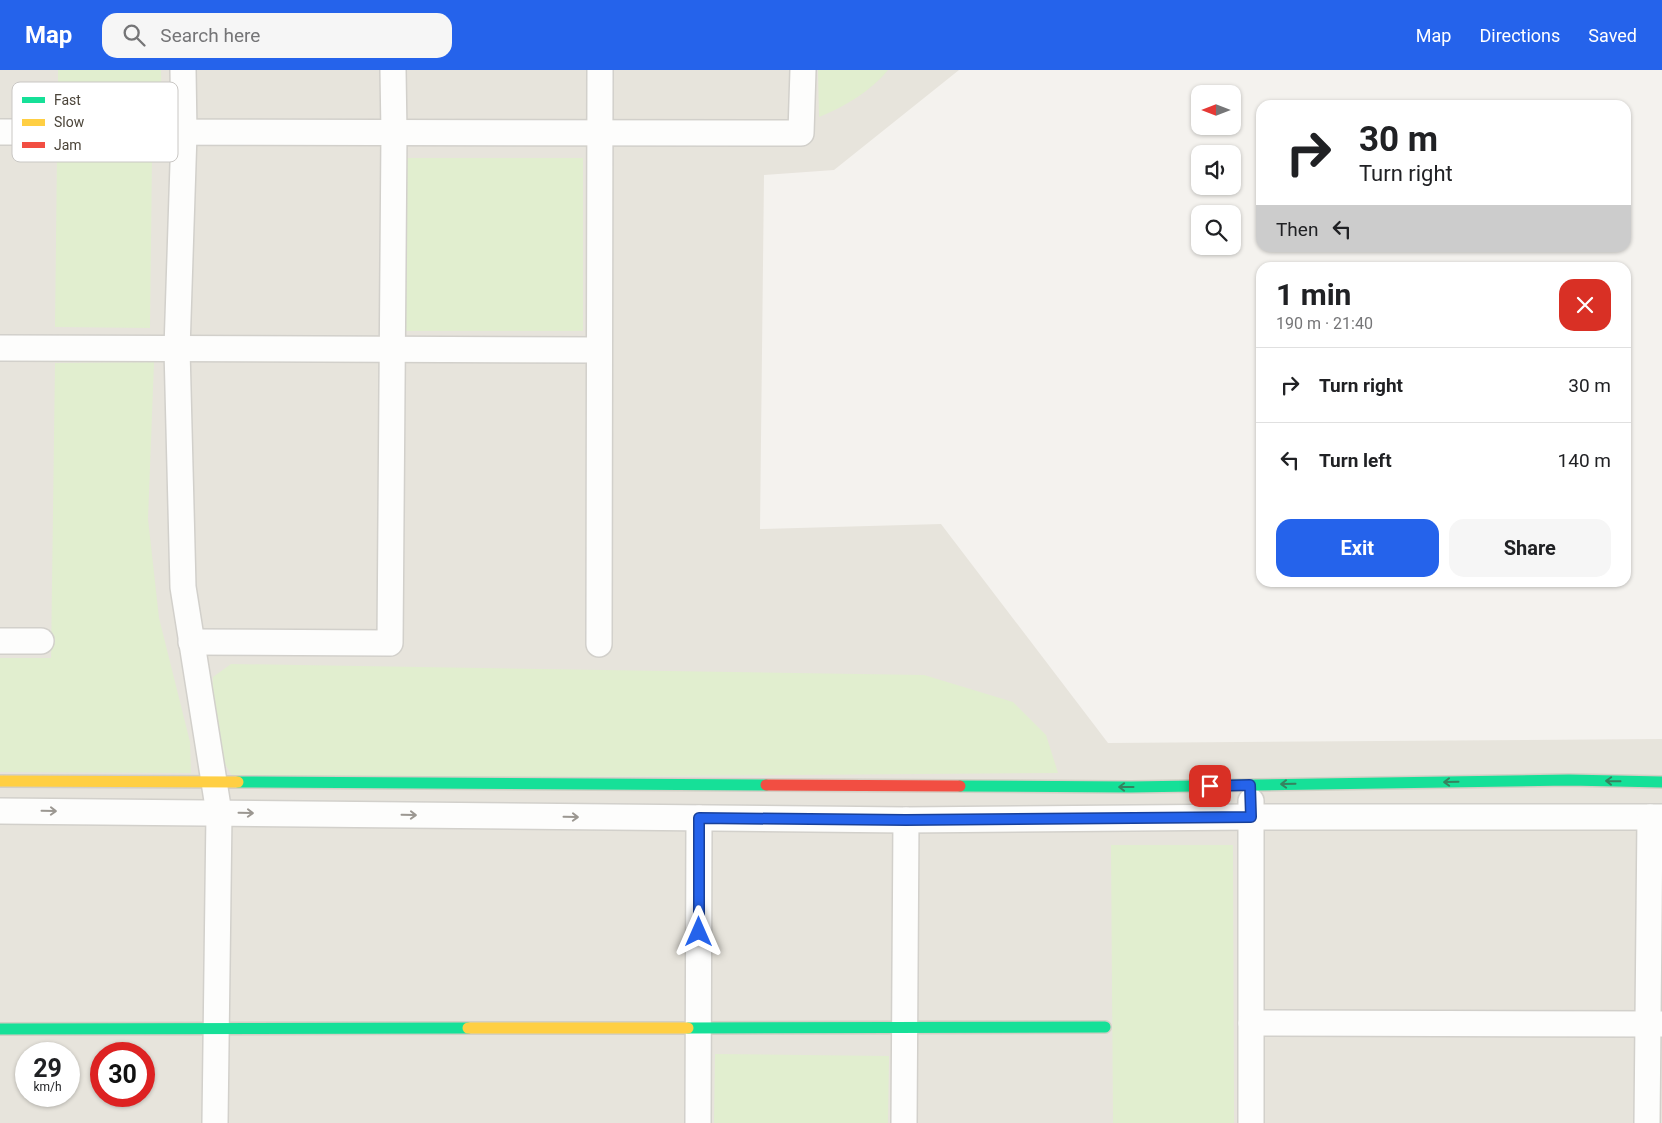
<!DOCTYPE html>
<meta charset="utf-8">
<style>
body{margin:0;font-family:Roboto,sans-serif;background:#f6f6f6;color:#202124;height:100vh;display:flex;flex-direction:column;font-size:19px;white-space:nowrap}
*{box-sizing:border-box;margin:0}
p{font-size:16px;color:#757577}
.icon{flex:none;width:28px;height:28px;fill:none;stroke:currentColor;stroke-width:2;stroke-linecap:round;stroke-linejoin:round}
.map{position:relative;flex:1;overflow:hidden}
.sheet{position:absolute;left:1256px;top:192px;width:375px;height:325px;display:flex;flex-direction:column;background:#fff;border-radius:15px;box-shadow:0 1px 4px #0004}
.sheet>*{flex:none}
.guide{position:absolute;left:1256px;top:30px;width:375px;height:152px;border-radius:15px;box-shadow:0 1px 4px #0004;background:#fff;color:#202124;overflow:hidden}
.needle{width:32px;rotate:270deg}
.buttons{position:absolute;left:1191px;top:15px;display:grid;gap:10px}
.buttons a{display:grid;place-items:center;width:50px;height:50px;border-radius:10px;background:#fff;box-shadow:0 1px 4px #0004;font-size:25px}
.speed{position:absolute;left:15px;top:972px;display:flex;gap:10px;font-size:25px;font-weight:700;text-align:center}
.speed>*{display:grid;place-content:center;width:65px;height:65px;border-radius:50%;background:#fff;box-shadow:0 1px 4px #0004;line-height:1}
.speed small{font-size:12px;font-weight:400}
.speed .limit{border:8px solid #d22;background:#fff;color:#111}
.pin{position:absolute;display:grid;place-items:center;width:42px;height:42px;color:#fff;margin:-21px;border-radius:10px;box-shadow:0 2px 8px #0006}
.me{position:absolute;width:55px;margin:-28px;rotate:0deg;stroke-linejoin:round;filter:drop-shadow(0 0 4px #0008)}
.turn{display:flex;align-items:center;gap:18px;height:105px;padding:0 20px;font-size:22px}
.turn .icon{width:65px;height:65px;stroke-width:2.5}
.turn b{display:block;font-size:35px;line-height:42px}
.then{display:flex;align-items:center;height:48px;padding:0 20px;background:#0003;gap:10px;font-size:19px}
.round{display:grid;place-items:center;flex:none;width:52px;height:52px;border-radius:15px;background:#f6f6f6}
.overview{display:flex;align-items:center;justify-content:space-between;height:85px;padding:0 20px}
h1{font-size:30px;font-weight:700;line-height:38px}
.button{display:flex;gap:10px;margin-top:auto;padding:10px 20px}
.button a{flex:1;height:58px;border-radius:15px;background:#2563eb;color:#fff;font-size:20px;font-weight:700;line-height:58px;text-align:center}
.button a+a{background:#f6f6f6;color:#202124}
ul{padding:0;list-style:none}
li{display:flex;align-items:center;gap:15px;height:75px;padding:0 20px;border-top:1px solid #e0e0e0}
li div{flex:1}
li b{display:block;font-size:19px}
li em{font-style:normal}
header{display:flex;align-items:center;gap:30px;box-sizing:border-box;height:70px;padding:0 25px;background:#2563eb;color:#fff}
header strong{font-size:24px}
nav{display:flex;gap:28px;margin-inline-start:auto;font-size:18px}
.search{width:350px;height:45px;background:#f6f6f6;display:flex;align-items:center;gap:12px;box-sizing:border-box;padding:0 18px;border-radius:15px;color:#757577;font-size:19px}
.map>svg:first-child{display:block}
.residential{fill:#e7e4dc;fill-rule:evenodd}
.park{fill:#e1eecf}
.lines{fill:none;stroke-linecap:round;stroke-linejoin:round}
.street-casing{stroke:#d2d0cb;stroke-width:28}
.fast-casing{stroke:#d3cfc5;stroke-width:14}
.slow-casing{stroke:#d3cfc5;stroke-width:14}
.jam-casing{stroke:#d3cfc5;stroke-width:14}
.street{stroke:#fdfdfc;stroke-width:25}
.fast{stroke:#16e098;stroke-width:11}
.slow{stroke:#ffcf43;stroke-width:11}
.jam{stroke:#f24e42;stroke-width:11}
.oneway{stroke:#36825f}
.oneway2{stroke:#9b9791}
.route-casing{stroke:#184099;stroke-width:12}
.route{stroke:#2563eb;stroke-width:9}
.key{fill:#fff;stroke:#c9c7c4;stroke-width:1}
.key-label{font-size:14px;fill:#4b4439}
</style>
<header>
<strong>Map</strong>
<div class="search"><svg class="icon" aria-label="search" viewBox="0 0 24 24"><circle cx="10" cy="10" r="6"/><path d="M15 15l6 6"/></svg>Search here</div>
<nav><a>Map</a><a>Directions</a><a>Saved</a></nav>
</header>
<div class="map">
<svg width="1662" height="1053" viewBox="0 0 1662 1053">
<rect width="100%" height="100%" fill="#f4f2ee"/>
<!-- residential -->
<path class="residential" d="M0 0H959L834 100 764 105 760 459 941 454 1108 673 1662 669V1053H0ZM26 984H69V1026H26ZM101 984H144V1026H101Z"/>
<!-- park -->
<g class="park">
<polygon points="58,0 161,0 162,54 58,53"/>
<path d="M818 0H888C871 21 844 37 819 47Z"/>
<polygon points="57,84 152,85 150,258 55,257"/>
<rect x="403" y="88" width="180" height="173"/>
<polygon points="154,292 148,449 159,548 190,672 191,703 0,702 0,588 51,588 55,293"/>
<polygon points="231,594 924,605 1013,632 1046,665 1058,703 234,709 219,684 211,633 213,607"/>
<polygon points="1111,775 1233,775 1234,1053 1113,1053"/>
<polygon points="715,984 889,986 888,1053 714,1053"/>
</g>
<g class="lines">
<!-- street casing -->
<g class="street-casing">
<g id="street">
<polyline points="183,0 184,63 177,279 183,517 219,743 215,1053"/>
<polyline points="0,62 801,63 803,0"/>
<polyline points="0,278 599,280"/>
<polyline points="0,571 41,571"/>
<polyline points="191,572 390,573 394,63 393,0"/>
<polyline points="599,574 600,0"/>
<polyline points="1251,731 1251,1053"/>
<polyline points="0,741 906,750 1251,747 1662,747"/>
<polyline points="1251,953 1662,954"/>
<polyline points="698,1053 699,748"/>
<polyline points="904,1053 906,750"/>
<polyline points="1647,1053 1650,747"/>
</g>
</g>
<!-- fast casing -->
<g class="fast-casing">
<g id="fast">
<polyline points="238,712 766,715"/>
<polyline points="960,716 1131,717 1569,710 1662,712"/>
<polyline points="688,958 1105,957"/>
<polyline points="0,959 468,958"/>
</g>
</g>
<!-- slow casing -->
<g class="slow-casing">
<g id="slow">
<polyline points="0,711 238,712"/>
<polyline points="468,958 688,958"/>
</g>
</g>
<!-- jam casing -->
<g class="jam-casing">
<polyline id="jam" points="766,715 960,716"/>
</g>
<!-- street -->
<use href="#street" class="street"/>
<!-- fast -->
<use href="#fast" class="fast"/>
<!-- slow -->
<use href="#slow" class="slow"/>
<!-- jam -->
<use href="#jam" class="jam"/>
</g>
<!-- one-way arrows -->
<defs><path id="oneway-shaft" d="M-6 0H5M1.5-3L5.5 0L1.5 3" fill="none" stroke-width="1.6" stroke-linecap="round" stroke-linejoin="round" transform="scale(1.25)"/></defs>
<g class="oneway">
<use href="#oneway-shaft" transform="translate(1613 711) rotate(-179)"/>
<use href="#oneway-shaft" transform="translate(1451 712) rotate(179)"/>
<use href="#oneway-shaft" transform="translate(1288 714) rotate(179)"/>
<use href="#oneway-shaft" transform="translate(1126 717) rotate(-180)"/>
</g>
<g class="oneway2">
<use href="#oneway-shaft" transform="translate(49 741) rotate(1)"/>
<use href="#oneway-shaft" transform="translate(246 743) rotate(1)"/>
<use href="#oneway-shaft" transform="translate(409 745) rotate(1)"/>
<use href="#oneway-shaft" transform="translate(571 747) rotate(1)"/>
</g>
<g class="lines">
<!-- route casing -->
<g class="route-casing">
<polyline id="route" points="699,862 699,748 906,750 1251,747 1250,715 1210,716"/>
</g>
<!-- route -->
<use href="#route" class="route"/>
</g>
<!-- legend -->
<rect x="12" y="12" width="166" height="80" rx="8" class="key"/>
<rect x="22" y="27" width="23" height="6" fill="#16e098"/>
<rect x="22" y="49" width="23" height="7" fill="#ffcf43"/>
<rect x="22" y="72" width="23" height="6" fill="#f24e42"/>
<g class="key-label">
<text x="54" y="35">Fast</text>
<text x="54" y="57">Slow</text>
<text x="54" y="80">Jam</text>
</g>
</svg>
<div class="buttons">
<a><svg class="needle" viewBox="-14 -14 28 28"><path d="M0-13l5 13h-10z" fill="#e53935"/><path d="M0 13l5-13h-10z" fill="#757577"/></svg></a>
<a><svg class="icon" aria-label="sound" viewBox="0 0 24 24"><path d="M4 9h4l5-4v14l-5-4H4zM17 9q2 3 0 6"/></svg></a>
<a><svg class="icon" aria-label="search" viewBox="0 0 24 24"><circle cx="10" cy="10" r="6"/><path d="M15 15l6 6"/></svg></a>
</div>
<div class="speed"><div>29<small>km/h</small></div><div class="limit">30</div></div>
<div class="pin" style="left:1210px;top:716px;background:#d93025"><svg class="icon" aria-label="arrive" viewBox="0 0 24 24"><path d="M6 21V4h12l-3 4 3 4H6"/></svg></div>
<svg class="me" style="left:699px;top:862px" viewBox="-20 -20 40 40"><path d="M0-17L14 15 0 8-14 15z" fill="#2563eb" stroke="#fff" stroke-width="4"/></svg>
<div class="guide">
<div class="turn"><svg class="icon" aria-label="right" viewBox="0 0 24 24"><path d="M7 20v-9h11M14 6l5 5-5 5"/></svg><div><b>30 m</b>Turn right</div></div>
<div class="then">Then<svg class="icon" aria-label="left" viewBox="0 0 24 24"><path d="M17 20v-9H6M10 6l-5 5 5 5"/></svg></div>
</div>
<section class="sheet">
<div class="overview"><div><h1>1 min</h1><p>190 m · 21:40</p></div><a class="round" style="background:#d93025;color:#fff"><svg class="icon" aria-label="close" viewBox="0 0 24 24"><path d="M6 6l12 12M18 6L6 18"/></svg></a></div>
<ul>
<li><svg class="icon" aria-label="right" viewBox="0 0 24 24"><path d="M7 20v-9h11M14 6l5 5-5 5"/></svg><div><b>Turn right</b></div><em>30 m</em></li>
<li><svg class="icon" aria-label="left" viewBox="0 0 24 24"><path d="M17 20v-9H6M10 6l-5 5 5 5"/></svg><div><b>Turn left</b></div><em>140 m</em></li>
</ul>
<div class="button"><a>Exit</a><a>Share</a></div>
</section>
</div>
